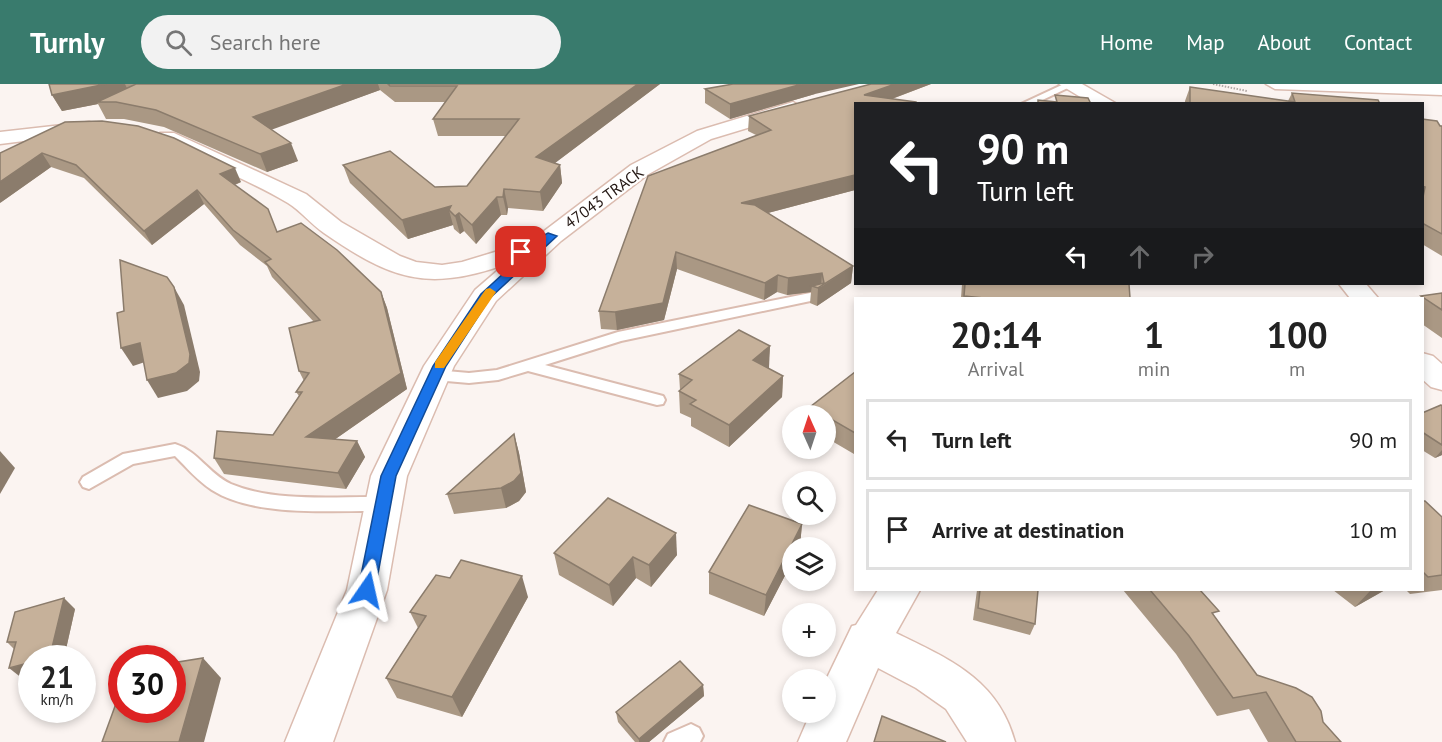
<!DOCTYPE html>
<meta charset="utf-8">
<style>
body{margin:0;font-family:"PT Sans",sans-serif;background:#f2f2f2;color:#222;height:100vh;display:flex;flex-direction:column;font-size:22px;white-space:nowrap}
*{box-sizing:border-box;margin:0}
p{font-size:20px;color:#767676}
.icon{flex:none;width:33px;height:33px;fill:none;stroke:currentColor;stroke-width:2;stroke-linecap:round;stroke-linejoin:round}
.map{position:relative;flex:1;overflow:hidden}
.sheet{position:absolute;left:854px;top:213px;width:570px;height:294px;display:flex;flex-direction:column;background:#fff;border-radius:0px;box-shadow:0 3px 9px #0003}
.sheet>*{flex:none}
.hud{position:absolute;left:854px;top:18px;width:570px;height:183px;border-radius:0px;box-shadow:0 3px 9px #0003;background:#202124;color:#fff;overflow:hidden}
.needle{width:39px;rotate:357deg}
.fabs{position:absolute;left:782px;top:321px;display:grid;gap:12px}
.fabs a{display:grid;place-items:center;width:54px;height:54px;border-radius:50%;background:#fff;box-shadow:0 3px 9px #0003;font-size:30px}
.speed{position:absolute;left:18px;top:561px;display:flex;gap:12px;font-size:30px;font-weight:700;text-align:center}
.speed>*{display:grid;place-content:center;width:78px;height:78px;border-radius:50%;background:#fff;box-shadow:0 3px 9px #0003;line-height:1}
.speed small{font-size:15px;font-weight:400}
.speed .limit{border:9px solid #d22;background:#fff;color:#111}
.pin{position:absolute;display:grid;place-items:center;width:51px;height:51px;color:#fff;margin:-26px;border-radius:12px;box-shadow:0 3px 9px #0006}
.me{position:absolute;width:66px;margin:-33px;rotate:11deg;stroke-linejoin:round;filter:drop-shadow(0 0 4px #0008)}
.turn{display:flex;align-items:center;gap:21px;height:126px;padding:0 24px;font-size:27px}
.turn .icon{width:78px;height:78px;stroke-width:2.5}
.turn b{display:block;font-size:42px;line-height:51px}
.lanes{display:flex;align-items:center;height:57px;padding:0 24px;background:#0003;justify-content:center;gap:30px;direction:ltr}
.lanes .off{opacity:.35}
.eta{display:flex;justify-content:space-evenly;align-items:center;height:102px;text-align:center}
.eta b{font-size:36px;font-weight:700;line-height:42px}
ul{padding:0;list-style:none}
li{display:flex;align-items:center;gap:18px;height:81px;margin:0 12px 9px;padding:0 12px;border:3px solid #e0e0e0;border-radius:0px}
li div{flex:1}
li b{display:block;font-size:22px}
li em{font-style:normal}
header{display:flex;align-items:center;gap:36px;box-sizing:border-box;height:84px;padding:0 30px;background:#397b6d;color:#fff}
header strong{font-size:28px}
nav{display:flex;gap:33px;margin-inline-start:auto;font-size:21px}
.search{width:420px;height:54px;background:#f2f2f2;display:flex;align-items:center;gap:15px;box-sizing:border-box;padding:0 21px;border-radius:33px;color:#767676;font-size:22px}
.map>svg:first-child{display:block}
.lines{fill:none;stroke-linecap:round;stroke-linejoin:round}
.lane-casing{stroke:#dbbcb0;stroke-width:4}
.street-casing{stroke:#dbbcb0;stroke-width:3}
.secondary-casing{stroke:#dbbcb0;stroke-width:3}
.path{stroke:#b1a8a5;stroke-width:2;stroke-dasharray:1.5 1.5;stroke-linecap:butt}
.lane{fill:#fff;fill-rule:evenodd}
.street{fill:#fff;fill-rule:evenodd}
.secondary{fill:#fff;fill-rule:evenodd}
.wall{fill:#aa9884}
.shaded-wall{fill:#8b7c6c}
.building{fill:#c6b19a;stroke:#8b7c6c;stroke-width:1.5}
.route{fill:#1a73e8;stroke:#114b97;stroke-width:1.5}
.slow{fill:#f59e0b}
.labels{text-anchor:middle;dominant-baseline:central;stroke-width:4.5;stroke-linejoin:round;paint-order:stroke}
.street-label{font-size:16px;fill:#241814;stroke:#fff}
</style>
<header>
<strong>Turnly</strong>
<div class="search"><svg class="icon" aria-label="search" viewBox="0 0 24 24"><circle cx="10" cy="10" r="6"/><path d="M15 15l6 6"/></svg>Search here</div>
<nav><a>Home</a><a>Map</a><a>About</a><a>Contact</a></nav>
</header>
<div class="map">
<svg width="1442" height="658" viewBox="0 0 1442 658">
<rect width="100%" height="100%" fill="#fbf4f1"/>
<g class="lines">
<!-- lane casing -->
<g class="lane-casing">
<g id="lane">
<polygon points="1064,0 1074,1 1034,20 1021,20"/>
<polygon points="815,208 820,209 820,215 621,257 545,281 663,312 665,316 663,320 657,321 528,287 498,296 469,299 435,296 427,291 435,286 469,289 497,286 618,248"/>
<path d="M175 360C198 367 209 390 231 400 277 419 336 412 384 413L391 415 393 420 391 425 384 427C334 426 256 434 212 406 198 397 187 384 175 372L133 380 89 405 83 403 80 398 83 393 123 370Z"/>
<polygon points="691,640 699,644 703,652 700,658 664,658 668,650"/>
</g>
</g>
<!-- street casing -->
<g class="street-casing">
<g id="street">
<polygon points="1059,0 1082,0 1117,20 1092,20"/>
<path d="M793 18 803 24 800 28 711 55 647 91 561 157 496 217 454 282 407 392 387 506 333 658H285L347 506 371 392 424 282 475 206 504 181C425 208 391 195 324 149 311 140 301 127 288 119 248 95 202 78 160 57L157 53 160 49H174L306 110 341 138 400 172 416 178 442 181 462 178 531 157 631 81 697 47Z"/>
<polygon points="89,38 96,40 99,44 96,48 0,60 0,48"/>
<polygon points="1339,200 1366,200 1378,214 1350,214"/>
<polygon points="1422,269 1433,272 1442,280 1442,306 1431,303 1422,295"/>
<path d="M878 506H920L896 549C949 575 998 595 1015 658H967L946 625 916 604 878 584 846 658H798L811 628H825V598L852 542 856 541Z"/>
</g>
</g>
<!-- secondary casing -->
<g class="secondary-casing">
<polygon id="secondary" points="1266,0 1442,0 1442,11 1275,5"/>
</g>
<!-- path -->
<polyline class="path" points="1213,0 1247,7"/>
<!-- lane -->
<use href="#lane" class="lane"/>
<!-- street -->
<use href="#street" class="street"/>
<!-- secondary -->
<use href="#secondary" class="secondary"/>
</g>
<!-- wall -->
<g class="wall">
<polygon points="49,0 660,0 555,79 560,81 562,99 543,127 508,124 507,131 501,131 476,160 464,147 460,150 454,145 453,141 408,155 350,99 343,81 435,103 467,102 506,52 438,52 433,35 445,18 395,18 380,6 271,45 298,77 267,88 164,43 124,35 106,35 98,20 62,27 52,11"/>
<polygon points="871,0 931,0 892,15 855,106 768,129 853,182 851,199 817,222 810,219 811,208 787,211 777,208 764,216 677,185 664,236 617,246 601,245 599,227 756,51 748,47 749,32"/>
<polygon points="1190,3 1288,17 1292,9 1380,20 1185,20 1185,17"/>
<polygon points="705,5 815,10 730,35 705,19"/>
<polygon points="1422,35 1442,42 1442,172 1422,160"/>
<polygon points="65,38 241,98 235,101 278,148 381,208 387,224 407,305 334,356 357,357 365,373 346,405 224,390 214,374 273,351 299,312 296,308 304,297 299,287 314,238 272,193 267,182 240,161 204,120 152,161 84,94 51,83 0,119"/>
<polygon points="962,200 1129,200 1130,214 961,214"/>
<polygon points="1442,209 1442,254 1422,240 1422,214 1419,214 1421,212"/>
<polygon points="770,262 768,284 783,292 782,313 729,363 691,342 691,334 680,329 679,307 680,306 679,290"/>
<polygon points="855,288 855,370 854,370 825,353 825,332 809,332 810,323"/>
<polygon points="1442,322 1442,371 1435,374 1422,366 1422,329"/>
<polygon points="514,350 519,369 526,408 519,417 506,424 454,430 447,410"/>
<polygon points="1422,417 1442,433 1442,506 1410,510 1406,506 1422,506"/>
<polygon points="749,421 802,440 800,462 799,464 792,464 792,478 764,532 709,510 709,488"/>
<polygon points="554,469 677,471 651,503 636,494 613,522 559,491"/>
<polygon points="450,494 528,513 462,633 397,614 386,594 418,544 410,528"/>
<polygon points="977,506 1038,506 1035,540 1030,551 973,536"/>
<polygon points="1123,506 1200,506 1215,533 1257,591 1323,638 1341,658 1268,658 1249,625 1217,632 1176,570"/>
<polygon points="1333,506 1385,506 1355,523"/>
<polygon points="75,525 64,574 32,574 32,593 23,595 14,565 7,558"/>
<polygon points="703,601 704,612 649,658 635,658 618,638 616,628"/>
</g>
<!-- shaded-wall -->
<g class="shaded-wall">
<polygon points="106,0 125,0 131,13 97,18 98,20 62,27 52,11"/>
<polygon points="347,0 378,0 380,6 260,50 253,33"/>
<polygon points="638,0 660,0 539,91 536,73"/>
<polygon points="802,0 859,0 815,10 730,35 730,20"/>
<polygon points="895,0 931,0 878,20 864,11"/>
<polygon points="291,59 298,77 267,88 260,70"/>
<polygon points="42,69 51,83 0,119 0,98"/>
<polygon points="560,81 562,99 543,127 540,108"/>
<polygon points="235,84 241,98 226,104 220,90"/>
<polygon points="855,91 855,106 741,136 741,119"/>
<polygon points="504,105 508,124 507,131 503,113"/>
<polygon points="197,106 204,120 152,161 144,147"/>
<polygon points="497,113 501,131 476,160 472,141"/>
<polygon points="451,122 449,126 453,141 408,155 402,136"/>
<polygon points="459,129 464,147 460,150 455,132"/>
<polygon points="676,168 677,185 664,236 617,246 615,228"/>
<polygon points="853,182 851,199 817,222 818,204 812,202 811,208 787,211 788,194 822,189 821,203"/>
<polygon points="778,191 777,208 764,216 765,199"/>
<polygon points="174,203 184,221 200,288 199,297 187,307 158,314 147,296"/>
<polygon points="381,208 387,224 407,305 314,370 306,353"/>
<polygon points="140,259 151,276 133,282 121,264"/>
<polygon points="770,262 769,284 752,298 753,276"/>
<polygon points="783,292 782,313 729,363 729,341"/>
<polygon points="514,350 519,369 526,408 519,417 506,424 501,404"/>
<polygon points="357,357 365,373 346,405 338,389"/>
<polygon points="1442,366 1442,371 1435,374"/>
<polygon points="0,367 15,384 0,410"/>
<polygon points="802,440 800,462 799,464 792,464 792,478 764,532 766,511"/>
<polygon points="676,449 677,471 651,503 649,481"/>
<polygon points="633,473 636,494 613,522 609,501"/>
<polygon points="522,492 528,513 462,633 452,613"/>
<polygon points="1371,506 1385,506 1355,523"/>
<polygon points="64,514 75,525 64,574 43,574"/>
<polygon points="203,574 221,594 204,658 179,658"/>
<polygon points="32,578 32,593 23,595 9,584"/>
<polygon points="703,601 704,612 649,658 639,658 639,655"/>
</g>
<!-- building -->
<g class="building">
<polygon points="49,0 106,0 52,11"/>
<polygon points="136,0 347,0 253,33 291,59 260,70 156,26 116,18 97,18"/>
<polygon points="388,0 638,0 536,73 560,81 540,108 504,105 503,113 497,113 472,141 459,129 455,132 449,126 451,122 402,136 343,81 390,67 435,103 467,102 519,35 433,35 457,2 390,2"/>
<polygon points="733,0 802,0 730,20 705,5"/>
<polygon points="871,0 895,0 864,11 916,18 918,20 855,20 855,91 741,119 755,121 853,182 818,204 812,202 824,199 822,189 788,194 778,191 765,199 676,168 663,219 615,228 599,227 648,92 771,46 749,32"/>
<polygon points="1190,3 1295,18 1292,9 1378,16 1380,20 1190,20"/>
<polygon points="1055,11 1088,14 1091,20 1038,20 1038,16 1057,18"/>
<polygon points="1422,35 1437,37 1440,42 1442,42 1442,150 1422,139 1422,118 1425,103 1422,102"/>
<polygon points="102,37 138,42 174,54 235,84 220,90 268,125 277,148 301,139 337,166 381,208 401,289 306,353 357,357 338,389 214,374 217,347 273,351 302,308 296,308 309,289 299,287 289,244 320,236 265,178 271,175 233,146 197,106 144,147 76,81 42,69 0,98 0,69 65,38"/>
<polygon points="120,176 167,193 174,203 190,270 189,279 176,289 147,296 140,259 121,264 117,229 124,227"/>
<polygon points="965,200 1129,200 1130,214 984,214 964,212"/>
<polygon points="1442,209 1442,226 1421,212"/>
<polygon points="739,246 770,262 753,276 783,292 729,341 690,320 696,316 679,307 692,296 679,290"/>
<polygon points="855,288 855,349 810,323"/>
<polygon points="1441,321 1442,322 1442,361 1422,348 1422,329"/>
<polygon points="514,350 521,389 514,397 501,404 447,410"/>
<polygon points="608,414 676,449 649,481 633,473 609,501 554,469"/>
<polygon points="1422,417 1425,417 1442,433 1442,491 1428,493 1422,487"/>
<polygon points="749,421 802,440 766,511 709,488"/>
<polygon points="461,476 522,492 452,613 386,594 426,532 410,528 436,491 450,494"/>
<polygon points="980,506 1038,506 1035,540 978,524"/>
<polygon points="1150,506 1200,506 1219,527 1212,529 1257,591 1296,604 1312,613 1321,627 1323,638 1341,658 1296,658 1266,608 1233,614 1189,552"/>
<polygon points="64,514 50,572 43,574 32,574 32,578 9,584 16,558 7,558 15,528"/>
<polygon points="203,574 179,658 102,658 122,603 122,626 172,626 172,579"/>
<polygon points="680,577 703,601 639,655 616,628"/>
<polygon points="882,632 946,658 874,658"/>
</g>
<!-- route -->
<polygon class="route" points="548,149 557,152 490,214 446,282 396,392 375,506 373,511 367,513 361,511 358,506 381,392 433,282 481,210 526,169 517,170 517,165"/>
<!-- slow -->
<polygon class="slow" points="490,204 496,208 444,284 435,284 435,278 486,205"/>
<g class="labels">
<!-- street labels -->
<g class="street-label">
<text transform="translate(604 113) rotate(-36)">47043 TRACK</text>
</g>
</g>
</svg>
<div class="fabs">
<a><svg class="needle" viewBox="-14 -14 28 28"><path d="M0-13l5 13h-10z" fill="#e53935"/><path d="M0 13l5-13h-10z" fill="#767676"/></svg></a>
<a><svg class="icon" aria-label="search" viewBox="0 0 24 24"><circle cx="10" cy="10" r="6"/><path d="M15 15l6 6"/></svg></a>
<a><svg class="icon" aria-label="layers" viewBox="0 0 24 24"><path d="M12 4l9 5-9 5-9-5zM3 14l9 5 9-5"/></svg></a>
<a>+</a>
<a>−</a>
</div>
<div class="speed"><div>21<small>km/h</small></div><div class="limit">30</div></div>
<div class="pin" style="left:521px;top:168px;background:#d93025"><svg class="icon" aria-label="arrive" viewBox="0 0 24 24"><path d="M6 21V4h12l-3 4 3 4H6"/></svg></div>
<svg class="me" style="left:367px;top:506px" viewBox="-20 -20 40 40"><path d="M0-17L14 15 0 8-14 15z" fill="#1a73e8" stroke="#fff" stroke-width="4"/></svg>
<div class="hud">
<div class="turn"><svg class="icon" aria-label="left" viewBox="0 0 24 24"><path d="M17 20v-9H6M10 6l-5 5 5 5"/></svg><div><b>90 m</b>Turn left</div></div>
<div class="lanes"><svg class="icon" aria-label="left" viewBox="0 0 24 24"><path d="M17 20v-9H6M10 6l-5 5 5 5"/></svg><svg class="icon off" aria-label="ahead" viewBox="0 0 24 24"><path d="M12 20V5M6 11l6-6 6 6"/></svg><svg class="icon off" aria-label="right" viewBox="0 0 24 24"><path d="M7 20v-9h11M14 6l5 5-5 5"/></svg></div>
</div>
<section class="sheet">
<div class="eta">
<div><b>20:14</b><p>Arrival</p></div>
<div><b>1</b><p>min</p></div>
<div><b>100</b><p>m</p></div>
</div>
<ul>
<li><svg class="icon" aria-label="left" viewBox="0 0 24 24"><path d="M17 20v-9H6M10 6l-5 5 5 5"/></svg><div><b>Turn left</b></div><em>90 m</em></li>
<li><svg class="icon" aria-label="arrive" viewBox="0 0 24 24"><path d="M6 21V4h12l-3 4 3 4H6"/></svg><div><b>Arrive at destination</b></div><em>10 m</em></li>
</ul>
</section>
</div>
